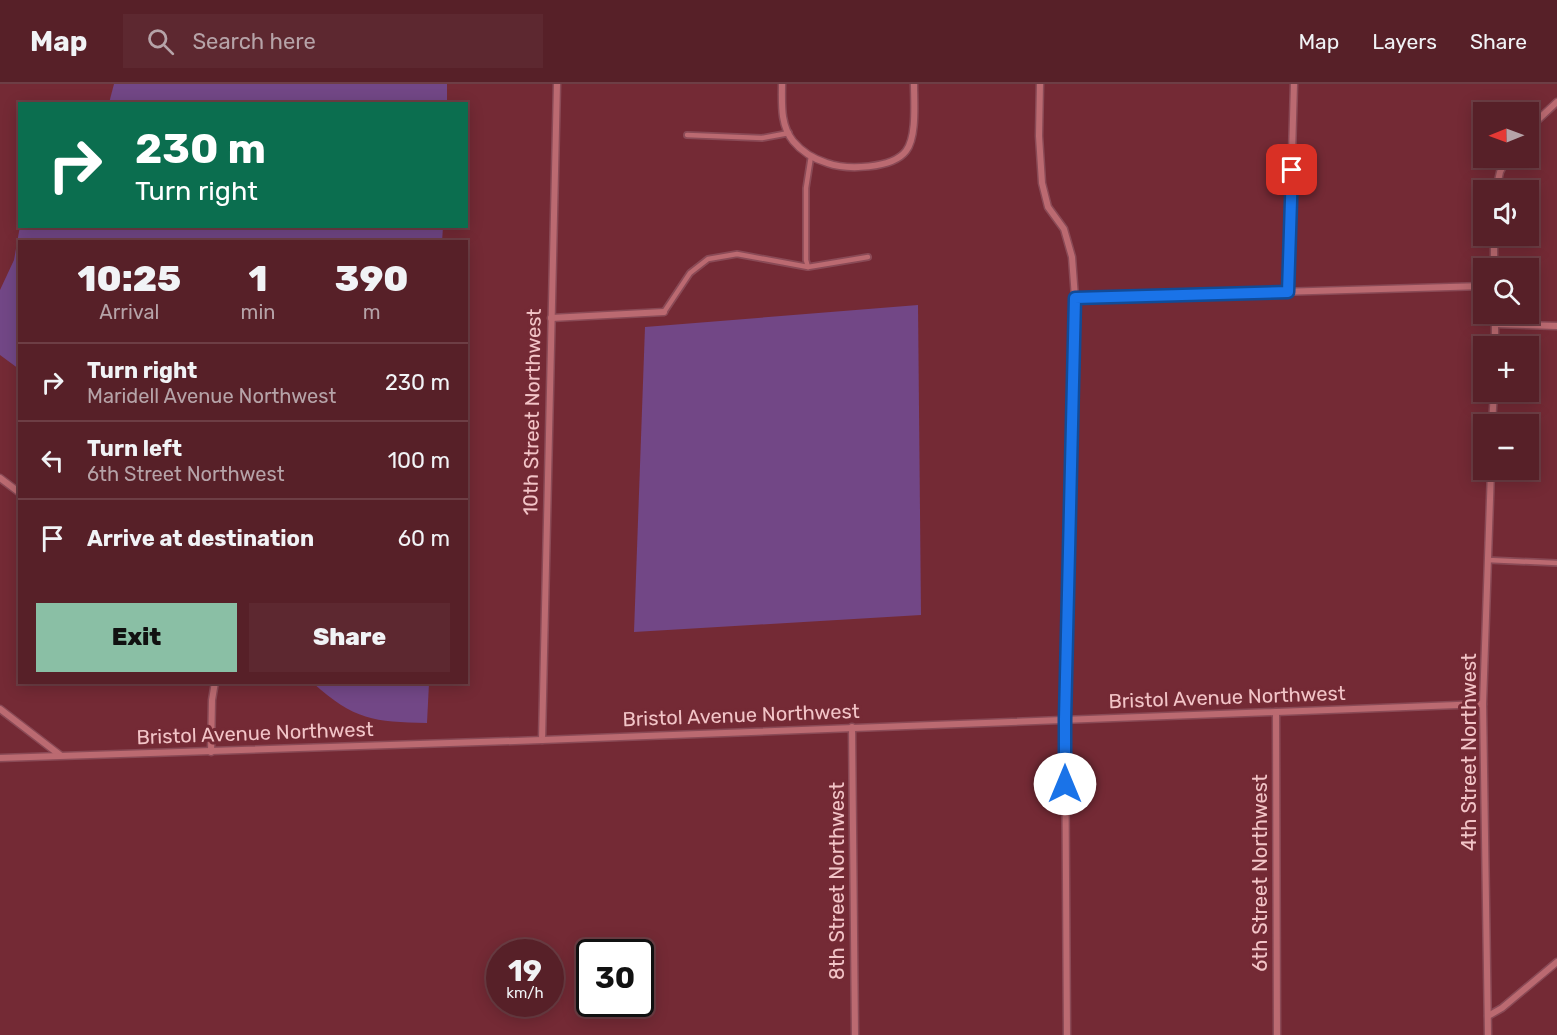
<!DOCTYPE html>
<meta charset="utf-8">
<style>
body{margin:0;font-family:Rubik,sans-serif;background:#5d2830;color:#f1f3f6;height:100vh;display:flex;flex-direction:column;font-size:22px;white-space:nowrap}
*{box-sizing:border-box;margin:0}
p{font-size:20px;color:#b6a3a8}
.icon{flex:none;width:33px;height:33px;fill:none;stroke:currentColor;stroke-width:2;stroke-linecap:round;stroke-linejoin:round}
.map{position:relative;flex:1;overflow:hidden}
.details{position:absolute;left:18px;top:156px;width:450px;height:444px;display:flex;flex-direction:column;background:#572028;border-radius:0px;box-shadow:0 3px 15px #0003,0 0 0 2px #6d3e45}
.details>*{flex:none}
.hud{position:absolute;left:18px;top:18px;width:450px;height:126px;border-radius:0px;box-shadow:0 3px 15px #0003,0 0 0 2px #6d3e45;background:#0b6e4f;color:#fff;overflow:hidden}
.needle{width:39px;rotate:269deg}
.fabs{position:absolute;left:1473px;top:18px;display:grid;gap:12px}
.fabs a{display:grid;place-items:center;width:66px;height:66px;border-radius:0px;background:#572028;box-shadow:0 3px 15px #0003,0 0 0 2px #6d3e45;font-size:30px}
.speed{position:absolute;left:486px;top:855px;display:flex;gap:12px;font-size:30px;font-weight:700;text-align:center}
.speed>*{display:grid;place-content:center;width:78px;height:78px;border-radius:50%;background:#572028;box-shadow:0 3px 15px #0003,0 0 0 2px #6d3e45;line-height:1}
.speed small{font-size:15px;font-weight:400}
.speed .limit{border:3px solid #111;border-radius:9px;background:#fff;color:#111}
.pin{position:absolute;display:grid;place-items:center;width:51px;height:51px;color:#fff;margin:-26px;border-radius:12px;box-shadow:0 3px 9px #0006}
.me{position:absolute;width:66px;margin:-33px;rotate:0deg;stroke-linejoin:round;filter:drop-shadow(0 0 4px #0008)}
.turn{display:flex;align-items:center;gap:21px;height:126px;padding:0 18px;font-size:27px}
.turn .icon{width:78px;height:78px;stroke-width:2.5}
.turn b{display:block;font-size:42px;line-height:51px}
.eta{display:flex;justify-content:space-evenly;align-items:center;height:102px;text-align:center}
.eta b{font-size:36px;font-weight:800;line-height:42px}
.cta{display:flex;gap:12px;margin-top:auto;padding:12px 18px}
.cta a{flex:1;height:69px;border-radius:0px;background:#8abfa5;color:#111;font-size:24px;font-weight:800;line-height:69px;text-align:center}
.cta a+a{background:#5d2830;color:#f1f3f6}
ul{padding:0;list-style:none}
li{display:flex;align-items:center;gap:18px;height:78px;padding:0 18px;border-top:2px solid #6d3e45}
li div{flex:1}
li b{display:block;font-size:22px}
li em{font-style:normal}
header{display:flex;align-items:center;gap:36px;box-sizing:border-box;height:84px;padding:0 30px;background:#572028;border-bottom:2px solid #6d3e45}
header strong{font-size:28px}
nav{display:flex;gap:33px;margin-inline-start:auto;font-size:21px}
.search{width:420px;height:54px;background:#5d2830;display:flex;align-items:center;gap:15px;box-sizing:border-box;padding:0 21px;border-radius:0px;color:#b6a3a8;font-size:22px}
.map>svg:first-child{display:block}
.green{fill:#724786}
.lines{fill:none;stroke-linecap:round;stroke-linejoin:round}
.service-casing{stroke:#8a4a56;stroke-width:8}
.minor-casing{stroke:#8a4a56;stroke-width:9}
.service{stroke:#bb6a71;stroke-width:4.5}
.minor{stroke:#bb6a71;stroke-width:6}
.route-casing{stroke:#114b97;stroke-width:15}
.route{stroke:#1a73e8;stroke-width:10}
.labels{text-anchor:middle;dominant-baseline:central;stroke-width:6;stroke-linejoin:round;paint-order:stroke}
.street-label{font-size:20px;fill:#f2c4c7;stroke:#742a35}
</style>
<header>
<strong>Map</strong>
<div class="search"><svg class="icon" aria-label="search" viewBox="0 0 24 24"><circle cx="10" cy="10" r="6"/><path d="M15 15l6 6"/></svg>Search here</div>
<nav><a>Map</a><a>Layers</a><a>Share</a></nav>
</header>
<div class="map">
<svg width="1557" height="951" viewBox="0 0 1557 951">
<rect width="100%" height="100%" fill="#742a35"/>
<!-- green -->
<g class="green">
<polygon points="114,0 447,0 447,19 109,19"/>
<polygon points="20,142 443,142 443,143 442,158 20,158 19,285 0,271 0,206 14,176"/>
<polygon points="918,221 921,531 634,548 645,243"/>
<path d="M313 599H429L427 639C374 638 354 636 313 599Z"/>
</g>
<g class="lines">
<!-- service casing -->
<g class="service-casing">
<g id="service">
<polyline points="687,51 762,54 789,49"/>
<polyline points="808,183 806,176 806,104 811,72"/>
<polyline points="664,228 690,189 708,175 737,170 808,183 868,173"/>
<polyline points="1488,476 1557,479"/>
</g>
</g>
<!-- minor casing -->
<g class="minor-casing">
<g id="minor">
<path d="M782 0C782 19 780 41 793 57 802 68 814 75 827 79 847 86 892 85 906 67 917 53 914 18 914 0"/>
<polyline points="1040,0 1039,52 1042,99 1048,123 1064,145 1072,173 1075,214 1065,635 1067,951"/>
<polyline points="1528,45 1557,18"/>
<polyline points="1496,106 1500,88 1507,74"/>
<polyline points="1494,184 1494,152"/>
<polyline points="1288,208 1294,0"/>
<polyline points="1075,214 1484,202"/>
<polyline points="1495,230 1495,262"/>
<polyline points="551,234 664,228"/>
<polyline points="1496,240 1557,242"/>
<polyline points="1492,340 1494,308"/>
<polyline points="0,394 20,409"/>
<polyline points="0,625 60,671"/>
<polyline points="1276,628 1277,951"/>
<polyline points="852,643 855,951"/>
<polyline points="542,656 557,0"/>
<polyline points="211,668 212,616 215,598"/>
<polyline points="0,674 542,656 1483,620"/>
<polyline points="1488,932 1502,924 1557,878"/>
<polyline points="1488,951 1483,620 1491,386"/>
</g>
</g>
<!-- service -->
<use href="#service" class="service"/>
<!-- minor -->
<use href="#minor" class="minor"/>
</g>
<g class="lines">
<!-- route casing -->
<g class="route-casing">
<polyline id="route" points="1065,700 1065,635 1075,214 1288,208 1292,86"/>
</g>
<!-- route -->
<use href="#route" class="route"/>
</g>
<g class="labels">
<!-- street labels -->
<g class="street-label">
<text transform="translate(532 328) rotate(-89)">10th Street Northwest</text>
<text transform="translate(1227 613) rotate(-2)">Bristol Avenue Northwest</text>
<text transform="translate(741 631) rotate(-2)">Bristol Avenue Northwest</text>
<text transform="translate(255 649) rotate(-2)">Bristol Avenue Northwest</text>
<text transform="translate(1469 668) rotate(-90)">4th Street Northwest</text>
<text transform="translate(1260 789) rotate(-90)">6th Street Northwest</text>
<text transform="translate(837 797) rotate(-90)">8th Street Northwest</text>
</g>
</g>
</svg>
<div class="fabs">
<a><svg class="needle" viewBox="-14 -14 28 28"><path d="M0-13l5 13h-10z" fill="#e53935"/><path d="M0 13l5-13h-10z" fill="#b6a3a8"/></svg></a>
<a><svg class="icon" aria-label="sound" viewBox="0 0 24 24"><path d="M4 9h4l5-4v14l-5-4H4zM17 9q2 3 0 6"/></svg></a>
<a><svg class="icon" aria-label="search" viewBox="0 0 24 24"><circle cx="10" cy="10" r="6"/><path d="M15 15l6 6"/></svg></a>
<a>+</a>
<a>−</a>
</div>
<div class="speed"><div>19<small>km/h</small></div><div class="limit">30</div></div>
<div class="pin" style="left:1292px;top:86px;background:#d93025"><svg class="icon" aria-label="arrive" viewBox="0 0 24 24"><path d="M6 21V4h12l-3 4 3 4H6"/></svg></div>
<svg class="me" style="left:1065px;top:700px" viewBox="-20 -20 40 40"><circle r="19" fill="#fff"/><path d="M0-13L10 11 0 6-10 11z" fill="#1a73e8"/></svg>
<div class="hud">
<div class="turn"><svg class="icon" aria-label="right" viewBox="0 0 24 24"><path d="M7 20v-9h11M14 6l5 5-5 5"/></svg><div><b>230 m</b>Turn right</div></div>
</div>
<section class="details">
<div class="eta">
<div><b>10:25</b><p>Arrival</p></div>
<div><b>1</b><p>min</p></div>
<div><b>390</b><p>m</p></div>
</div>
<ul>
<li><svg class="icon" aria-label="right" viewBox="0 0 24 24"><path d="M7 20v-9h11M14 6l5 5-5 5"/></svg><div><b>Turn right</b><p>Maridell Avenue Northwest</p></div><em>230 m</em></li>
<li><svg class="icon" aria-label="left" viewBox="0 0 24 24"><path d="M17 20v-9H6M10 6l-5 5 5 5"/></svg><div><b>Turn left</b><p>6th Street Northwest</p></div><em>100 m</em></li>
<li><svg class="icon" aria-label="arrive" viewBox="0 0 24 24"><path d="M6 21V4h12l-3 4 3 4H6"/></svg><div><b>Arrive at destination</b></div><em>60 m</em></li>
</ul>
<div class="cta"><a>Exit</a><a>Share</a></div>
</section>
</div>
